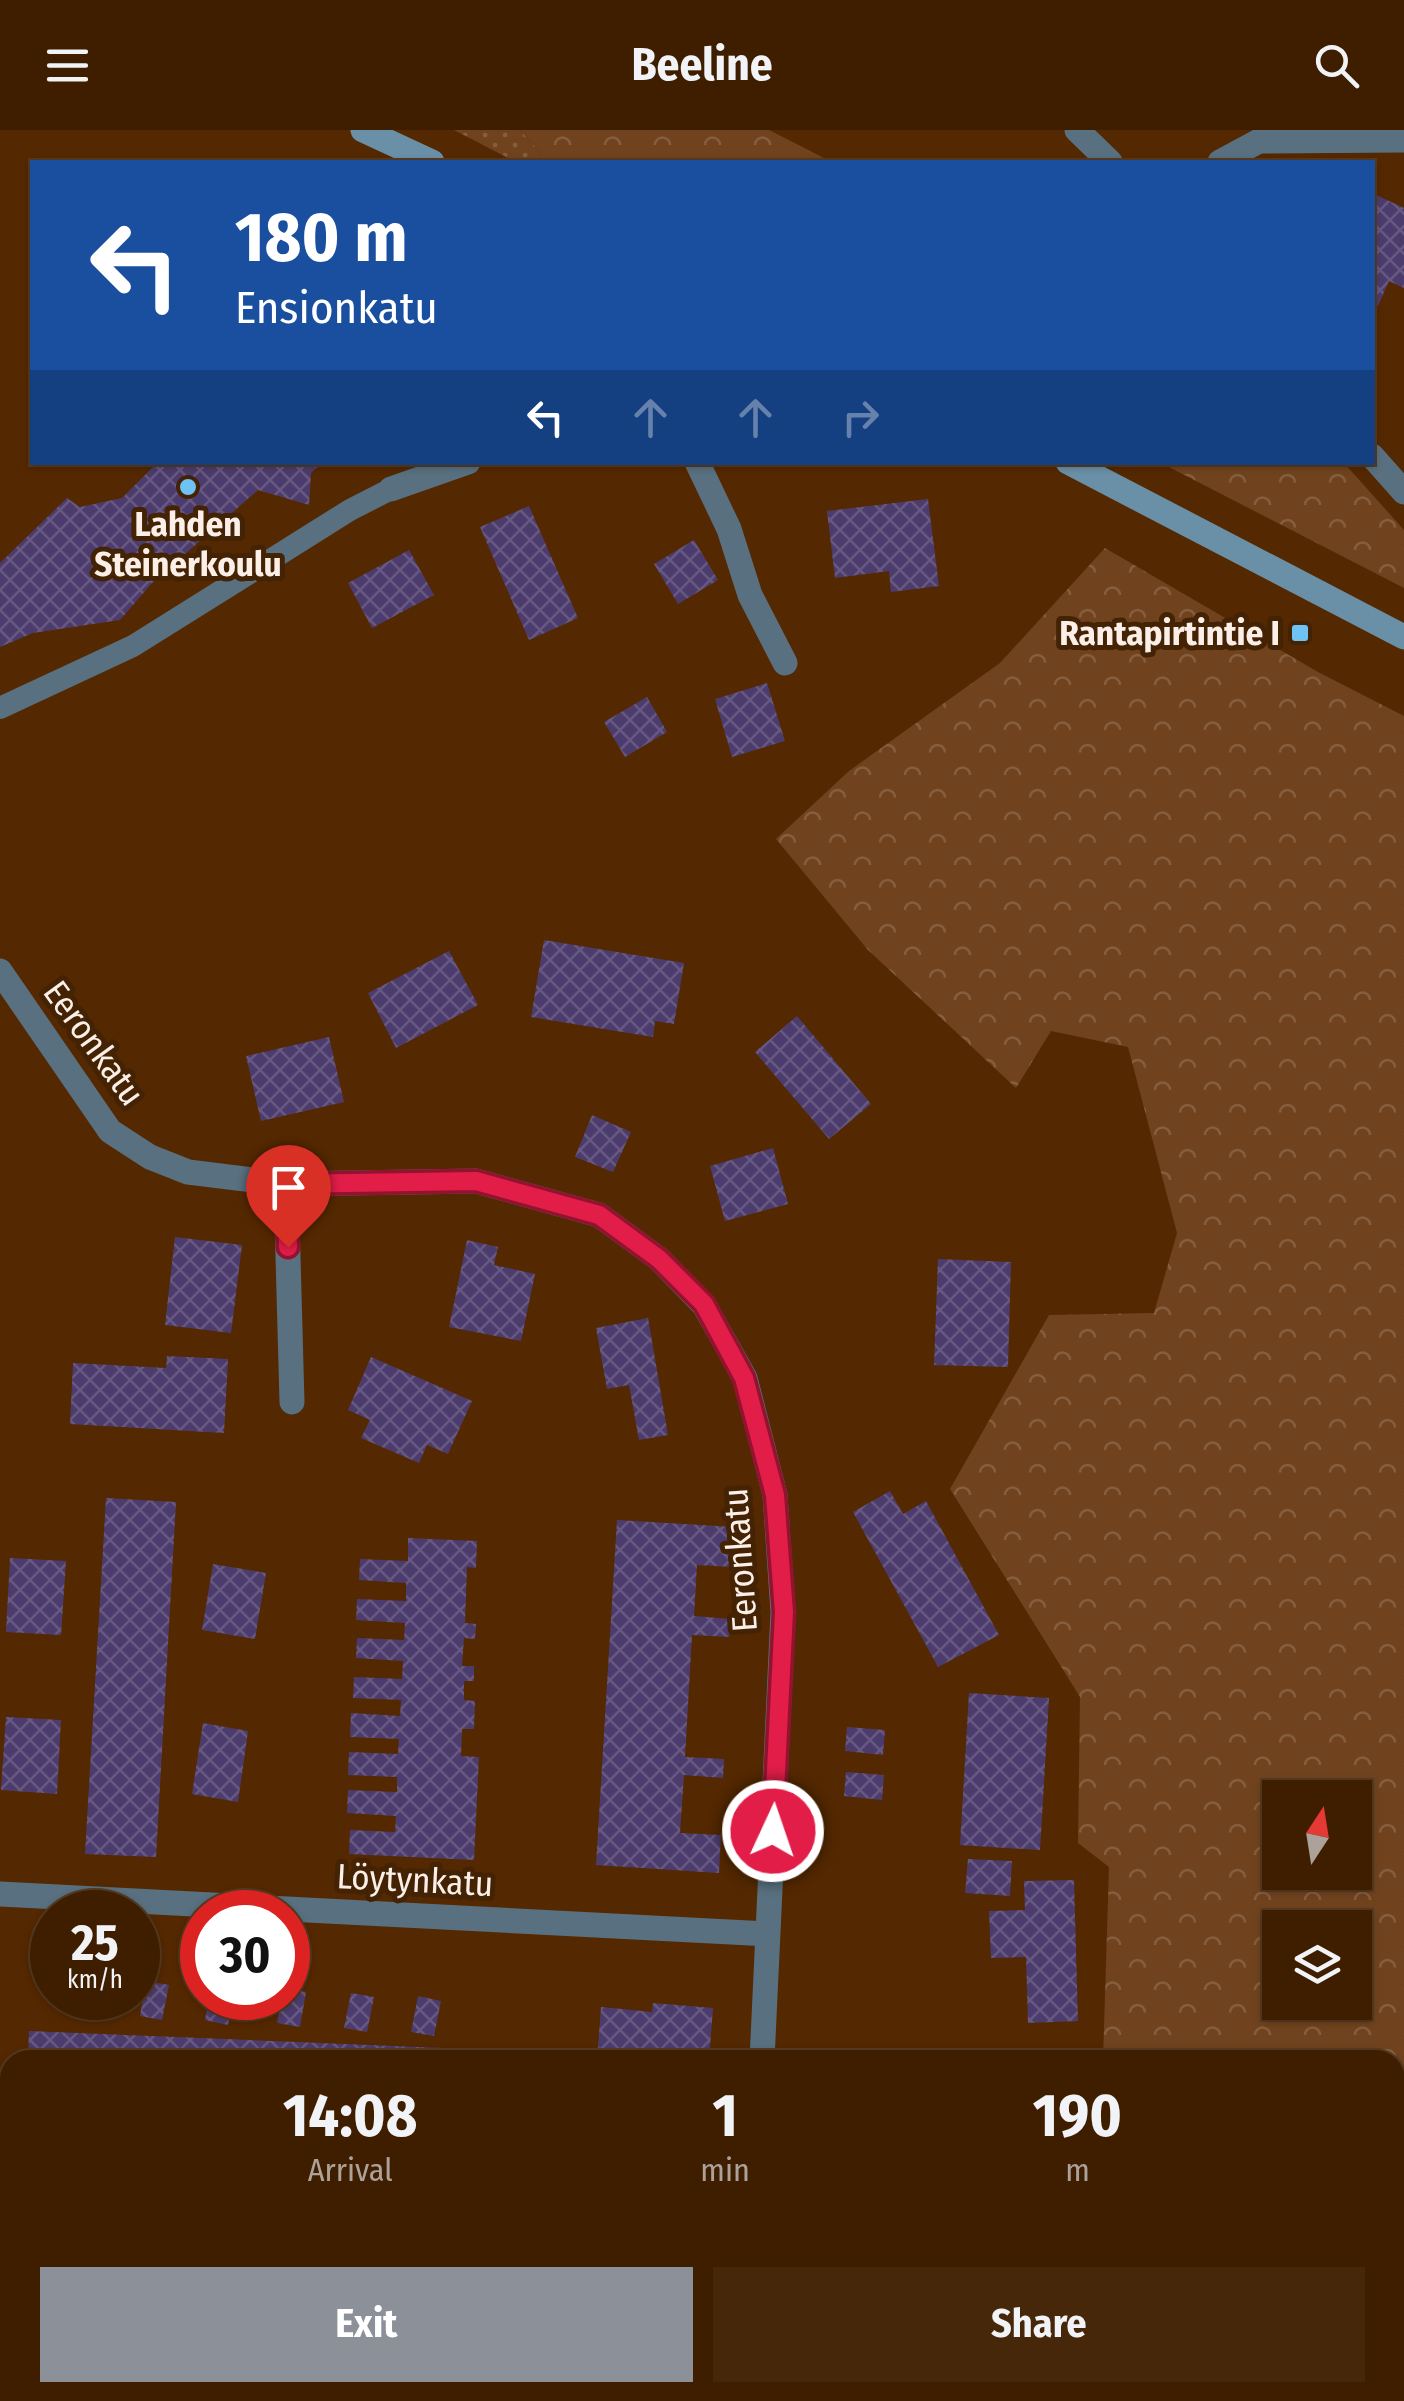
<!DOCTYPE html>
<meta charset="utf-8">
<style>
body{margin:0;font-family:"Fira Sans Condensed",sans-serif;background:#46270a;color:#f1f3f6;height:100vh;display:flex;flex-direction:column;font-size:38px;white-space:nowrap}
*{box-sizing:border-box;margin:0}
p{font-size:32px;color:#ada299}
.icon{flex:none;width:55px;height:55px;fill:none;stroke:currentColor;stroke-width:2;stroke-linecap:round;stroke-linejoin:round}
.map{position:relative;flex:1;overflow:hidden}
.side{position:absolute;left:0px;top:1920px;width:1405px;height:352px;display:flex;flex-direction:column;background:#3f1e00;border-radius:30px 30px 0 0;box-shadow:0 2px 8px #0004,0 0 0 2px #583c22}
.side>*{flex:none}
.guide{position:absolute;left:30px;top:30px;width:1345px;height:305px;border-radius:0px;box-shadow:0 2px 8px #0004,0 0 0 2px #583c22;background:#1a4fa0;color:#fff;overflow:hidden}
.needle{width:65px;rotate:12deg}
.controls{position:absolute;left:1262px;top:1650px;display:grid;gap:20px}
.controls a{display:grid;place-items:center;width:110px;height:110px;border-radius:0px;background:#3f1e00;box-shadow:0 2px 8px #0004,0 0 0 2px #583c22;font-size:50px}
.speed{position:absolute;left:30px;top:1760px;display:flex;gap:20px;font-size:50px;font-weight:700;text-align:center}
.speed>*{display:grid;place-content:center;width:130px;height:130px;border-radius:50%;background:#3f1e00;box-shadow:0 2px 8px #0004,0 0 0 2px #583c22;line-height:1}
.speed small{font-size:25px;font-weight:400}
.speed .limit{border:15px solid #d22;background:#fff;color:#111}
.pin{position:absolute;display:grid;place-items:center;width:85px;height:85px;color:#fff;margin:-102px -42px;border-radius:50% 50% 50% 0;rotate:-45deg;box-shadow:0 0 10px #0007}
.pin .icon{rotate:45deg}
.me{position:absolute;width:110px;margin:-55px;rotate:3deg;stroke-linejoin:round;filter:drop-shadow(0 0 8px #0008)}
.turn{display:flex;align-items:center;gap:35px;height:210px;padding:0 40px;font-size:45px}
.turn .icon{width:130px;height:130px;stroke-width:2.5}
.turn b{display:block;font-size:70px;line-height:85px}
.lanes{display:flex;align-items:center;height:95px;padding:0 40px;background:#0003;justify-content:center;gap:50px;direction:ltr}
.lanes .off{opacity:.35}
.eta{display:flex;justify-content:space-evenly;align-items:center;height:170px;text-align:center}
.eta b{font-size:60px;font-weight:700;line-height:70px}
.primary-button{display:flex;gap:20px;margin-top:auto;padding:20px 40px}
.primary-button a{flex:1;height:115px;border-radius:0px;background:#8c9099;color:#fff;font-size:40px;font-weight:700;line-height:115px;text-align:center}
.primary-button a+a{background:#46270a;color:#f1f3f6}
header{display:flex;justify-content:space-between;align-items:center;height:130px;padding:0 40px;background:#3f1e00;font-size:45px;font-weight:700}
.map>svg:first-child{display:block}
.green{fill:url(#green-dots)}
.forest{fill:url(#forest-crowns);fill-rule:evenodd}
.building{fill:url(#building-cross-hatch)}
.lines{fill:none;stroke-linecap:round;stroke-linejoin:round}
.service{stroke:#58707f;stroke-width:22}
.minor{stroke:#58707f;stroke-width:25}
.secondary{stroke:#6a90a8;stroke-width:25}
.route-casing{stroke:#92132f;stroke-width:25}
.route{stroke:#e11d48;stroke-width:18}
.poi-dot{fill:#6fc2f4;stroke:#442204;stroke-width:4}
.labels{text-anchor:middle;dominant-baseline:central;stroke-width:10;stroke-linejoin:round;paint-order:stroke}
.poi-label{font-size:35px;font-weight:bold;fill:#fbefe7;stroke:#442204}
.street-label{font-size:35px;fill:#fbefe7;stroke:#442204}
</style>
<header><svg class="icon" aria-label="menu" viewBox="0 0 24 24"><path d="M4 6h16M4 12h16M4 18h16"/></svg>Beeline<svg class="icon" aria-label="search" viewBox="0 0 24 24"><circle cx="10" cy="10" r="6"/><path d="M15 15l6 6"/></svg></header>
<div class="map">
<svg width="1404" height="2271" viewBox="0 0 1404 2271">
<defs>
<pattern id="green-dots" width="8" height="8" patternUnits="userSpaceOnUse" patternTransform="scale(2.5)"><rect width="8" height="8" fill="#70431e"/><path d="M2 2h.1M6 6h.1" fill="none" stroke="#855e3f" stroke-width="1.8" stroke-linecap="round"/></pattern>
<pattern id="forest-crowns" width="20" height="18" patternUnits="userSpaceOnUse" patternTransform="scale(2.5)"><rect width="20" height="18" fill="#70431e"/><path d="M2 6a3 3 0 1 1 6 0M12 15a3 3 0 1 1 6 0" fill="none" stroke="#855e3f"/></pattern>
<pattern id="building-cross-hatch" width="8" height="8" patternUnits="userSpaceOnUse" patternTransform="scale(2.5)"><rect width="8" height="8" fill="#4c3c6d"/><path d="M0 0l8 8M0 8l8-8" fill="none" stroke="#675882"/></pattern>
</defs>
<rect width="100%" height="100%" fill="#542800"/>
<!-- green -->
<polygon class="green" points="454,0 520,0 549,32 516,32"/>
<!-- forest -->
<g class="forest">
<polygon points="520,0 769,0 832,32 549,32"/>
<polygon points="1161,333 1344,333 1404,400 1404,458"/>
<path d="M1105 418 1318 542 1404 586V2271H1092V2262H1395V1930H1103L1109 1737 1078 1713 1080 1567 950 1359 1049 1185 1154 1183 1177 1103 1128 917 1051 901 1016 958 868 820 776 709 849 641 1000 533ZM1280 1668H1355V1742H1280ZM1280 1798H1355V1872H1280Z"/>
</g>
<!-- building -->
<g class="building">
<polygon points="1372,63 1404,78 1404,158 1389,151 1378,176 1372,174"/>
<polygon points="158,332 323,332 311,343 309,375 258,360 152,453 120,490 33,503 0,517 0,433 67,368 80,377 122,368"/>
<polygon points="928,369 939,456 891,462 889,441 835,448 827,381"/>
<polygon points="529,376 578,488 529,510 480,397"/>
<polygon points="694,410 718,450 678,474 654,434"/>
<polygon points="409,420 434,465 372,498 348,453"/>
<polygon points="767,553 785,611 732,627 715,569"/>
<polygon points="647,567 667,602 625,627 604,592"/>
<polygon points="544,810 684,833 674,894 655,891 653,907 531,887"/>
<polygon points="449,821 478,875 396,918 368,863"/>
<polygon points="797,886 871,974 829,1009 755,922"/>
<polygon points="329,907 344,972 261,991 246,926"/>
<polygon points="592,985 631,1002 613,1042 575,1027"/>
<polygon points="773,1018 788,1074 725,1091 710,1036"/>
<polygon points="175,1107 242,1115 231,1203 165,1195"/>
<polygon points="467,1110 498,1117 494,1135 535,1144 521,1211 449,1197"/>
<polygon points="938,1129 1011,1132 1008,1237 934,1235"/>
<polygon points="648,1188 668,1305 639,1310 629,1255 607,1259 596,1198"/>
<polygon points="167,1226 228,1229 224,1303 70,1294 73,1233 166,1238"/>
<polygon points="371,1227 472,1271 448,1324 427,1315 419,1333 361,1308 370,1290 348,1280"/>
<polygon points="890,1361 903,1384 926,1371 999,1505 938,1537 853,1382"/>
<polygon points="106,1368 176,1372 156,1727 85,1724"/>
<polygon points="617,1390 734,1397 732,1437 697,1435 694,1486 731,1489 729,1507 692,1505 685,1627 724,1629 723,1648 684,1645 680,1703 721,1705 719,1743 596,1735"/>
<polygon points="408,1408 477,1411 476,1438 467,1437 465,1493 476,1494 475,1509 464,1508 462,1536 474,1536 474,1551 464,1551 464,1570 475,1571 474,1599 462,1599 461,1626 479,1627 474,1730 349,1724 350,1700 395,1702 396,1686 347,1683 348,1660 397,1662 397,1647 348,1645 349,1622 398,1624 399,1609 350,1607 351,1583 400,1586 401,1570 353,1568 354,1547 402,1549 403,1531 356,1528 357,1508 404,1510 405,1493 356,1490 357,1469 406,1471 406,1453 359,1450 360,1429 408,1431"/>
<polygon points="10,1428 66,1431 61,1505 6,1502"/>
<polygon points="213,1434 266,1443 255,1509 202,1500"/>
<polygon points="969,1563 1049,1568 1040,1720 960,1715"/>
<polygon points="6,1587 61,1590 57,1664 1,1660"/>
<polygon points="203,1593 248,1601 238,1672 192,1664"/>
<polygon points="847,1597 885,1600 883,1625 845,1621"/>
<polygon points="846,1642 884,1645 882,1670 844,1666"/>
<polygon points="968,1729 1012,1731 1010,1766 965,1763"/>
<polygon points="1074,1750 1078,1891 1028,1893 1026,1827 991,1828 989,1781 1025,1780 1024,1751"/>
<polygon points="146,1851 169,1855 162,1890 140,1886"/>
<polygon points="288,1859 306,1862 300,1897 277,1893 282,1868 288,1868"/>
<polygon points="351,1863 374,1867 367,1902 344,1898"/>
<polygon points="418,1866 441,1871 434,1906 411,1902"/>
<polygon points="74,1868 97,1868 94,1886 71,1882"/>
<polygon points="209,1868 233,1868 228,1895 205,1890"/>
<polygon points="653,1873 713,1878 709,1930 597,1930 601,1877 652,1882"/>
<polygon points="29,1901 442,1918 441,1930 28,1930"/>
</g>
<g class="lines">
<!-- service -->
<polyline class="service" points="0,578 133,516 350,380 391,359"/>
<!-- minor -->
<g class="minor">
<polyline points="1077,0 1110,32"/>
<polyline points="1220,32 1259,11 1404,10"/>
<polyline points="1372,326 1404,362"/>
<polyline points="697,332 729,399 750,465 785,533"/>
<polyline points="391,359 468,332"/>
<polyline points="0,841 110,1001 150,1027 188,1042 286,1054 476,1051 599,1085 659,1129 704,1175 745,1248 775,1365 783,1482 762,1930"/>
<polyline points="286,1054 292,1272"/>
<polyline points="0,1764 767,1804"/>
</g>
<!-- secondary -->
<g class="secondary">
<polyline points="363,0 432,32"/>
<polyline points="1068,332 1404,507"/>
</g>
</g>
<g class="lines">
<!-- route casing -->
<g class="route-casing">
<polyline id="route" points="288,1117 286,1054 476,1051 599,1085 659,1129 704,1174 744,1248 775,1365 784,1482 773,1701"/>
</g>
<!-- route -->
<use href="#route" class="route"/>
</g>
<!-- markers -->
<g class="poi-dot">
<circle cx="188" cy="357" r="10"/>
<rect x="1290" y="493" width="20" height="20" rx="5"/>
</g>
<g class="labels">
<!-- poi labels -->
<g class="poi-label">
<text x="188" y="394">Lahden<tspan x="188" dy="40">Steinerkoulu</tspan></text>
<text x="1280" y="503" text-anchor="end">Rantapirtintie I</text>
</g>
<!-- street labels -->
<g class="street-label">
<text transform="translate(94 913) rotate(54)">Eeronkatu</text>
<text transform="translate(740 1430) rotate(-94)">Eeronkatu</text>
<text transform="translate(415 1750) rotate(3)">Löytynkatu</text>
</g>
</g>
</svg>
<div class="controls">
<a><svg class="needle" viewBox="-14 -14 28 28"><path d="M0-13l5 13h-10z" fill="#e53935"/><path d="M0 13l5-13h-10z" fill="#ada299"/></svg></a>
<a><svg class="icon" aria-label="layers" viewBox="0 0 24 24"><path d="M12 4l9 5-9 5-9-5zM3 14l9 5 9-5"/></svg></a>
</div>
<div class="speed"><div>25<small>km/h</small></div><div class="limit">30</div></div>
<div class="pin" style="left:288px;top:1117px;background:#d93025"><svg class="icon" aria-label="arrive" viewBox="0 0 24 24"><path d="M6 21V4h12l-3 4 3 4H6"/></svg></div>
<svg class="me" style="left:773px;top:1701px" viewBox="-20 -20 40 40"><circle r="17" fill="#e11d48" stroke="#fff" stroke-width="3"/><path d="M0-11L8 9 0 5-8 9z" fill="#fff"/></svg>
<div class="guide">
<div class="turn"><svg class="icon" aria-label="left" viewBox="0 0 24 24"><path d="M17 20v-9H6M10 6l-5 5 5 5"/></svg><div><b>180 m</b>Ensionkatu</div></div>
<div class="lanes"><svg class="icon" aria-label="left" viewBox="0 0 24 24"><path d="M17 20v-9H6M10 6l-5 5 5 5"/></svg><svg class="icon off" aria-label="ahead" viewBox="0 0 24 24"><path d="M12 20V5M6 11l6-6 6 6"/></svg><svg class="icon off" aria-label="ahead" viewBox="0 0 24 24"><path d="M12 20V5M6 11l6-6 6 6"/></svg><svg class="icon off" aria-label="right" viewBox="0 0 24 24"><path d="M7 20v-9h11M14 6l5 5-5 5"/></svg></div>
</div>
<section class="side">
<div class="eta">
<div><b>14:08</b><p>Arrival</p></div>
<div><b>1</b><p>min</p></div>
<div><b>190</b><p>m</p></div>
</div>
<div class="primary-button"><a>Exit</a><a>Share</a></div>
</section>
</div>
